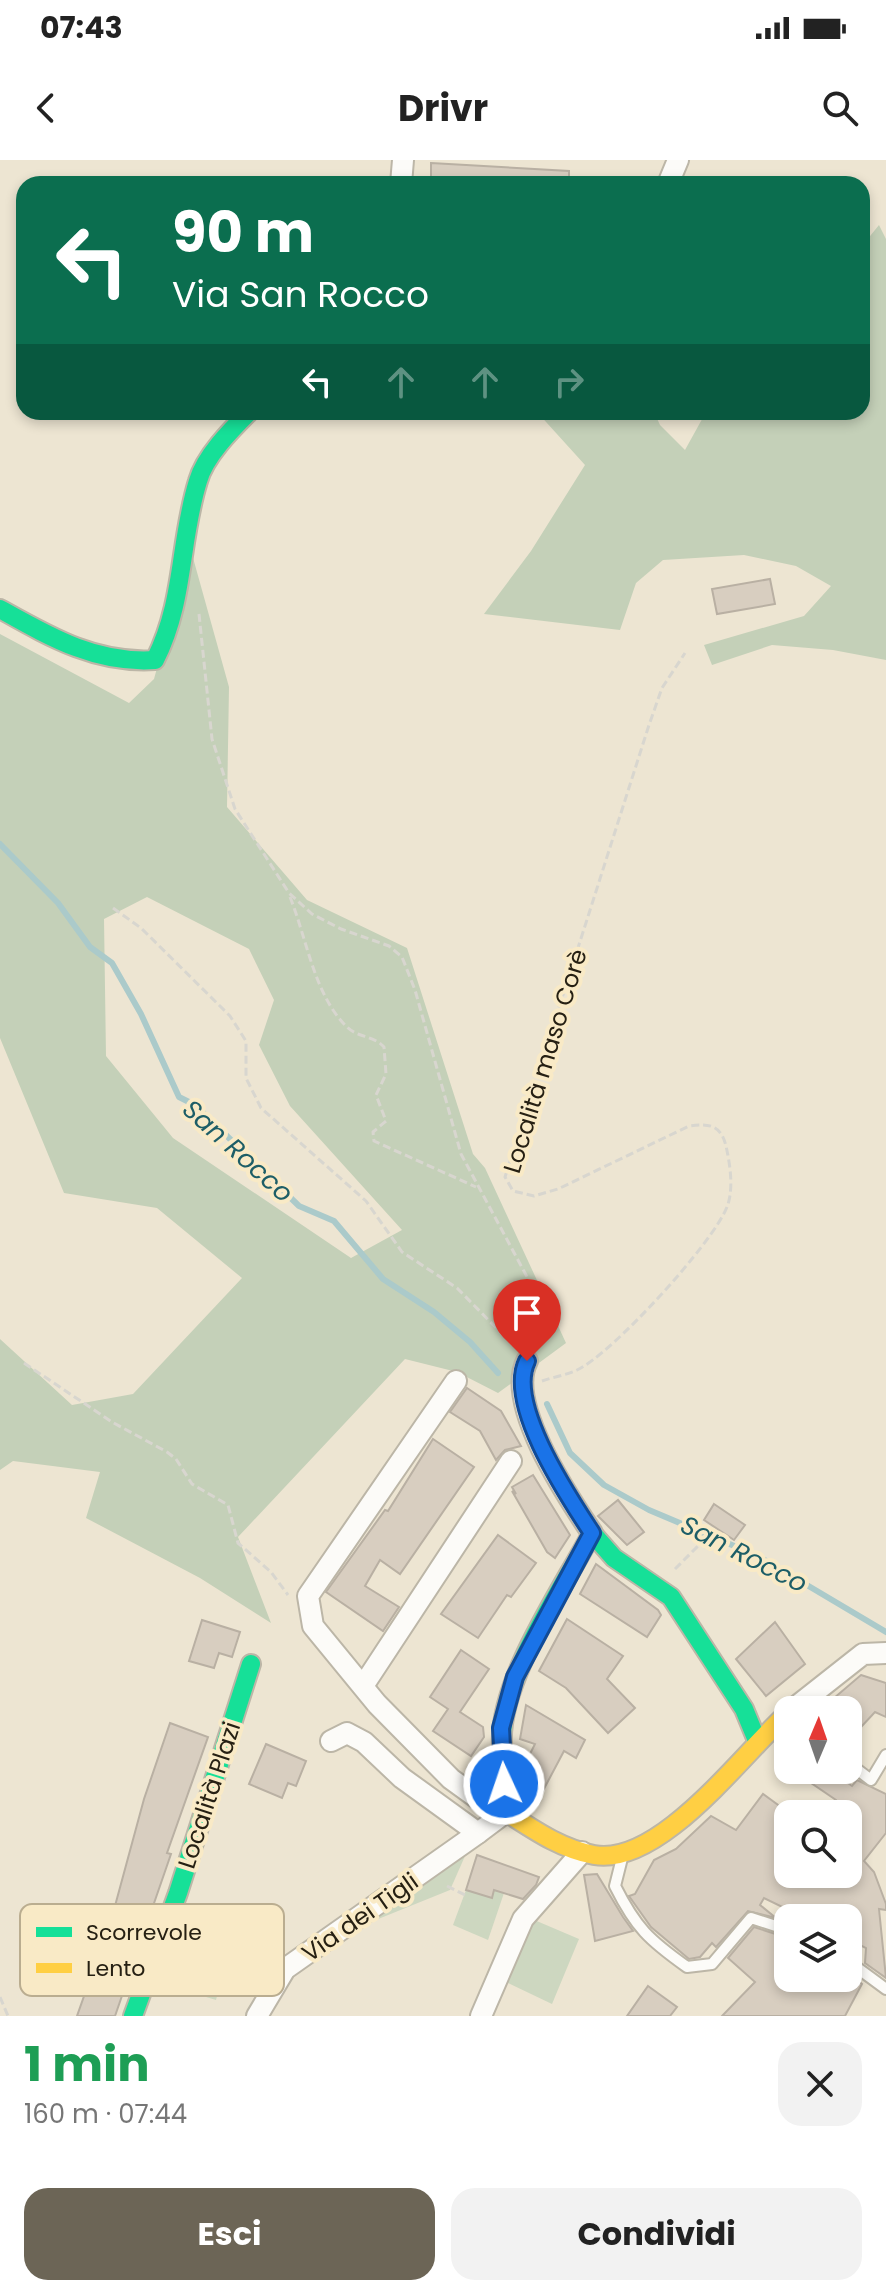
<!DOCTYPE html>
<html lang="it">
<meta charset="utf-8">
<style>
body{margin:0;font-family:Poppins,sans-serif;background:#f2f2f2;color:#222;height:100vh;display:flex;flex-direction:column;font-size:30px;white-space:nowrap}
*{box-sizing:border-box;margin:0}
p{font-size:26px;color:#767676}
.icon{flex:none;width:44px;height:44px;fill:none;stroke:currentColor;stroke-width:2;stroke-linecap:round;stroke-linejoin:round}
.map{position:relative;height:1856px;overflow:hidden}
.panel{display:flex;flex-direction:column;background:#fff;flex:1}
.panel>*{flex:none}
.hud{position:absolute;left:16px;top:16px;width:854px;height:244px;border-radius:24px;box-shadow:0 4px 12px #0003;background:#0b6e4f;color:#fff;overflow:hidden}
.needle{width:52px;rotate:2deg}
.tools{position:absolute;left:774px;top:1536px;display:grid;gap:16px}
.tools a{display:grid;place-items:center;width:88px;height:88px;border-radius:16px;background:#fff;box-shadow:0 4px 12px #0003;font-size:40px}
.pin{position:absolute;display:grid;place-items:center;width:68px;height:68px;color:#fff;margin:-82px -34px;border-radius:50% 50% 50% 0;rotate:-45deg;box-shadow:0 0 8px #0007}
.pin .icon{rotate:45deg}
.me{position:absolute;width:88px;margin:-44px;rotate:357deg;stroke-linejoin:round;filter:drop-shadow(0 0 6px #0008)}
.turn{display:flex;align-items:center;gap:28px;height:168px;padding:0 24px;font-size:36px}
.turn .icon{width:104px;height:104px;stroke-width:2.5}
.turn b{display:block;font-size:56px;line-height:68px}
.lanes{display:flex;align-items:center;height:76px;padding:0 24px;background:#0003;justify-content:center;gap:40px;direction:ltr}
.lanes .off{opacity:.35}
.round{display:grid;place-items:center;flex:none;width:84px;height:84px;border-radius:24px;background:#f2f2f2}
.summary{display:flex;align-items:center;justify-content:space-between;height:136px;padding:0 24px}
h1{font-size:48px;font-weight:700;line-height:60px;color:#1e9e55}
.action{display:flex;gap:16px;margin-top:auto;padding:16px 24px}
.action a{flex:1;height:92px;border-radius:24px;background:#6c6556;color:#fff;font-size:32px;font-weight:700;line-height:92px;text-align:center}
.action a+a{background:#f2f2f2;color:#222}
.status{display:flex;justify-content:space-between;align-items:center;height:56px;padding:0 40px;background:#fff;direction:ltr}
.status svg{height:22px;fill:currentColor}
header{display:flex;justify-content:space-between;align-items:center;height:104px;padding:0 24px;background:#fff;font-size:36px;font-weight:700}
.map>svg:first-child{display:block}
.green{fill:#cdd7c0}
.forest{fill:#c4d0b8;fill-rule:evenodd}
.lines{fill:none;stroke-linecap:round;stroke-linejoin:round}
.stream{stroke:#abcaca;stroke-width:6}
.building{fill:#d8cec0;stroke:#b9b0a3;stroke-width:2}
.lane-casing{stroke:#bcb6a7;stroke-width:14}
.street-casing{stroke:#bcb6a7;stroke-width:24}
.fast-casing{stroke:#bcb6a7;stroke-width:22}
.slow-casing{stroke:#bcb6a7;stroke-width:22}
.path{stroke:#d8d6cf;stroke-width:3;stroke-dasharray:8 4;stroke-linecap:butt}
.lane{stroke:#fcfbf8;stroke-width:10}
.street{stroke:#fcfbf8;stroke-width:20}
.fast{stroke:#16e098;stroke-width:18}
.slow{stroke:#ffcf43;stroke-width:18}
.route-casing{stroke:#114b97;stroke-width:20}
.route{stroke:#1a73e8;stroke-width:14}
.labels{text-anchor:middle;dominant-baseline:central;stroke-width:8;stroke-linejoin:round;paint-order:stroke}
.street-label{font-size:24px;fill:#262013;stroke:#f9eac6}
.water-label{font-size:26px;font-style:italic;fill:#1d5e67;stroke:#f9eac6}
.key{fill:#f9eac6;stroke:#baad90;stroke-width:2}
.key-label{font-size:22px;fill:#262013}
</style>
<div class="status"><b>07:43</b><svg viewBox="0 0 49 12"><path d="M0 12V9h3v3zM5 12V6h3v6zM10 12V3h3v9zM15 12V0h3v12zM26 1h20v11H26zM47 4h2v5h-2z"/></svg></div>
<header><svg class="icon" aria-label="back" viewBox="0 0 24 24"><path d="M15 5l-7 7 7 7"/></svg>Drivr<svg class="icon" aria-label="search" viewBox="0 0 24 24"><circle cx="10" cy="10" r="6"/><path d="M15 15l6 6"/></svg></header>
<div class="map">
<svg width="886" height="1856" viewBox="0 0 886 1856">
<rect width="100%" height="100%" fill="#ede5d2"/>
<!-- green -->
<g class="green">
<polygon points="469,1687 450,1730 351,1770"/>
<polygon points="466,1730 491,1738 495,1730 504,1733 488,1780 453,1765"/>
<polygon points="532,1759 579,1779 552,1844 504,1821"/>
<polygon points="191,1762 232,1774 216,1840 170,1826"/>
</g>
<!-- forest -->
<g class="forest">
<polygon points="879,65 886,79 886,500 833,490 772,485 712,505 704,485 804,456 831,426 796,406 744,395 663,400 636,423 620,470 484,454 531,391 585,305 537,252 654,252 660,265 685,290 706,252 862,252 862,86"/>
<path d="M190 387 229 527 227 647 307 740 407 788 473 994 485 1008 566 1183 498 1233 457 1212 405 1199 238 1377 271 1463 200 1418 86 1358 100 1312 13 1301 0 1310V1179L72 1245 133 1234 242 1118 157 1048 64 1033 0 878V474L129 543 154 519ZM147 737 249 789 274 840 259 885 290 946 402 1070 351 1098 173 978 106 896 104 759Z"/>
</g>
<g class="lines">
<!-- stream -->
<g class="stream">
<polyline points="0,684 58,743 90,787 112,803 141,854 179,937 195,945 299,1046 334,1061 383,1119 434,1152 470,1182 498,1213"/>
<polyline points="547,1244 570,1293 604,1325 649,1350 758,1396 886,1472"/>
</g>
</g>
<!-- building -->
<g class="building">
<polygon points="431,3 569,11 569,24 431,24"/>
<polygon points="770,419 775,444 717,454 712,429"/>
<polygon points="467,1228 501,1251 521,1286 505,1290 496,1300 480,1271 450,1252"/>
<polygon points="433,1279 474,1307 400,1414 380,1400 365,1426 399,1447 383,1471 326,1432 385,1350 388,1351"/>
<polygon points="533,1315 570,1375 555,1398 547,1392 512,1331 516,1334 512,1327"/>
<polygon points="618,1340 644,1372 627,1385 598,1356"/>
<polygon points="714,1344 745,1365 734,1380 704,1360"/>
<polygon points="498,1375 536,1403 511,1437 507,1435 478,1478 441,1454"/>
<polygon points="596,1404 658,1450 661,1455 647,1477 580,1434"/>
<polygon points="567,1459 623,1496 607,1519 635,1548 608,1573 566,1528 539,1511"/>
<polygon points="202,1460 240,1472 232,1497 219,1493 214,1508 189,1501"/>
<polygon points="775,1462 805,1504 766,1536 736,1499"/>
<polygon points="461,1490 489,1509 460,1552 483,1567 484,1577 471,1596 433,1571 448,1549 430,1537"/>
<polygon points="861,1515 886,1523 886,1557 875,1552 848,1581 848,1550 820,1550"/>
<polygon points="526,1545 585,1580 576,1598 564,1591 537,1642 523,1635 522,1610 535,1584 520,1579"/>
<polygon points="170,1563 208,1577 167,1693 171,1694 115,1856 77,1856 112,1757 144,1639"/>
<polygon points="266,1584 306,1601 296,1626 288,1623 282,1638 249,1624"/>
<polygon points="792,1610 830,1610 852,1626 857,1620 886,1634 886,1673 864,1701 874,1712 886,1744 886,1750 879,1749 886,1818 865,1803 866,1788 848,1779 848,1758 805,1758 764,1738 760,1745 776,1758 748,1751 716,1787 712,1783 700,1797 689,1799 651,1767 629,1736 635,1734 654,1700 676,1689 711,1656 736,1670 763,1634 785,1650 788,1714 848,1714 848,1654 836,1654 836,1640"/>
<polygon points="477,1695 539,1717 536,1725 523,1739 494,1730 492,1738 466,1730"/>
<polygon points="597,1714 623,1757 633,1771 595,1781 584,1715"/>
<polygon points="754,1767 788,1778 788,1818 855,1818 862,1824 845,1856 722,1856 755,1822 728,1798"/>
<polygon points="648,1826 677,1847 670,1856 627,1856"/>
</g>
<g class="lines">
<!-- lane casing -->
<g class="lane-casing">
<g id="lane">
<polyline points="850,1604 871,1620 886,1595"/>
<path d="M622 1698 615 1726C636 1768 649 1780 687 1807L712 1804 751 1758 788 1770"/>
<polyline points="848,1801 886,1829"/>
</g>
</g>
<!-- street casing -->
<g class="street-casing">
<g id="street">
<polyline points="401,24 403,0"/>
<polyline points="668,24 678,0"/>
<path d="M527 1201C505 1244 568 1337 592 1373"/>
<polyline points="456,1221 308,1436 313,1466 377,1544 451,1619 491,1648 506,1652"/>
<polyline points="363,1526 511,1301"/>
<polyline points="792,1550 863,1494 886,1493"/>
<polyline points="331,1581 347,1573 364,1582 402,1618 478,1673 506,1652"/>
<polyline points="257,1856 285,1809 478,1673"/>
<polyline points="481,1856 523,1759 582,1692"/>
</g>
</g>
<!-- fast casing -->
<g class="fast-casing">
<g id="fast">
<path d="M0 449C50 477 96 504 155 500 185 441 179 382 198 321 205 296 231 270 249 252"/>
<path d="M502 1585C498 1522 562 1430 592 1373L614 1398 671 1437 744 1549 756 1578"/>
<polyline points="133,1856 178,1733 251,1504"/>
</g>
</g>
<!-- slow casing -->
<g class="slow-casing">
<path id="slow" d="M502 1585 506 1652C534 1670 561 1689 594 1695 660 1707 742 1594 788 1553"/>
</g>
<!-- path -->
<g class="path">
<polyline points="199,454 212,579 235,649 289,733 312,754 341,769 389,786 402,797 415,830 461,994 533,1128 539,1160 532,1185"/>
<path d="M290 737C307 779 314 835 347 867 358 878 373 875 384 887L386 914 376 935 386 961 373 972 374 981 476 1027"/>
<polyline points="113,748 141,768 230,856 246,881 246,918 261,948 366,1041 402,1092 457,1128 514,1186"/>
<polyline points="24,1203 112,1262 167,1292 176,1299 192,1324 228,1345 238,1383 271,1412 288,1435"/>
<path d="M542 1221C553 1217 567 1215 577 1210 612 1194 713 1083 727 1047 734 1029 730 1004 726 986 721 965 709 963 689 966L558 1029 534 1036 513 1031 505 1017 649 565 662 528 685 493"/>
<polyline points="675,1409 716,1368"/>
<polyline points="447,1726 467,1736"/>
<polyline points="0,1837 8,1856"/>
</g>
<!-- lane -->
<use href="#lane" class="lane"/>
<!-- street -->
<use href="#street" class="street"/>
<!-- fast -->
<use href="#fast" class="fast"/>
<!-- slow -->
<use href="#slow" class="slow"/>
</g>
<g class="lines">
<!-- route casing -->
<g class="route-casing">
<path id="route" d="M504 1624 501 1568 515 1517 592 1373C568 1336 506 1244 527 1201"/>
</g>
<!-- route -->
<use href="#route" class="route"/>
</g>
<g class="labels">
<!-- street labels -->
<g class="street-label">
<text transform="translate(545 901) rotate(-73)">Località maso Corè</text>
<text transform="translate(209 1635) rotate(-72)">Località Plazi</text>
<text transform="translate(360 1757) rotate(-35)">Via dei Tigli</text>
</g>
<!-- water labels -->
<g class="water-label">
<text transform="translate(238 991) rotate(42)">San Rocco</text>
<text transform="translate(744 1394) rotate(27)">San Rocco</text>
</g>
</g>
<!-- legend -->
<rect x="20" y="1744" width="264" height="92" rx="12" class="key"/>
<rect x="36" y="1767" width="36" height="10" fill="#16e098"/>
<rect x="36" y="1803" width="36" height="10" fill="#ffcf43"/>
<g class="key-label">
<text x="86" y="1780">Scorrevole</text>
<text x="86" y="1816">Lento</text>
</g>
</svg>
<div class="tools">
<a><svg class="needle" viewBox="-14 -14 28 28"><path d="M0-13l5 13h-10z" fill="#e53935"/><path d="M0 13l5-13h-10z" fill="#767676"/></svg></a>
<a><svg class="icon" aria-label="search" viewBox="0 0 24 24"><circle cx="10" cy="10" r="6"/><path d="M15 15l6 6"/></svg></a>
<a><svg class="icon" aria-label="layers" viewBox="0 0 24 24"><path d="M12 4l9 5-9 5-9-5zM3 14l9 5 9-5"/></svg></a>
</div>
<div class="pin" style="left:527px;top:1201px;background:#d93025"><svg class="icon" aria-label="arrive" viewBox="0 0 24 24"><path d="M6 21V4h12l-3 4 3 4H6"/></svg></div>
<svg class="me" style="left:504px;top:1624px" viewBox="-20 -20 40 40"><circle r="17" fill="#1a73e8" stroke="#fff" stroke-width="3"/><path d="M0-11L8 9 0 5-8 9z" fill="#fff"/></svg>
<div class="hud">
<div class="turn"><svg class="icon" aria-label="left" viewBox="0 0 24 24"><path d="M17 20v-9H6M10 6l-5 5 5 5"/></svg><div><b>90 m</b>Via San Rocco</div></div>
<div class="lanes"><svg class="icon" aria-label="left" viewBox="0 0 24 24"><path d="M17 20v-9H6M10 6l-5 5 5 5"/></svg><svg class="icon off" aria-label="ahead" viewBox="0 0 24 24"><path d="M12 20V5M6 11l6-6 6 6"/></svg><svg class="icon off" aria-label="ahead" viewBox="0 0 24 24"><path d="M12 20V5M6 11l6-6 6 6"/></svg><svg class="icon off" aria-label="right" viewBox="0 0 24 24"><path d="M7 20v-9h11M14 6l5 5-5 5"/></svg></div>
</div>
</div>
<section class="panel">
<div class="summary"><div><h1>1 min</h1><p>160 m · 07:44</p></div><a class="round"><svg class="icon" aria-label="close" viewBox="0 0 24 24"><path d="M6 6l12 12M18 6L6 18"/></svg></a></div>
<div class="action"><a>Esci</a><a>Condividi</a></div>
</section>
